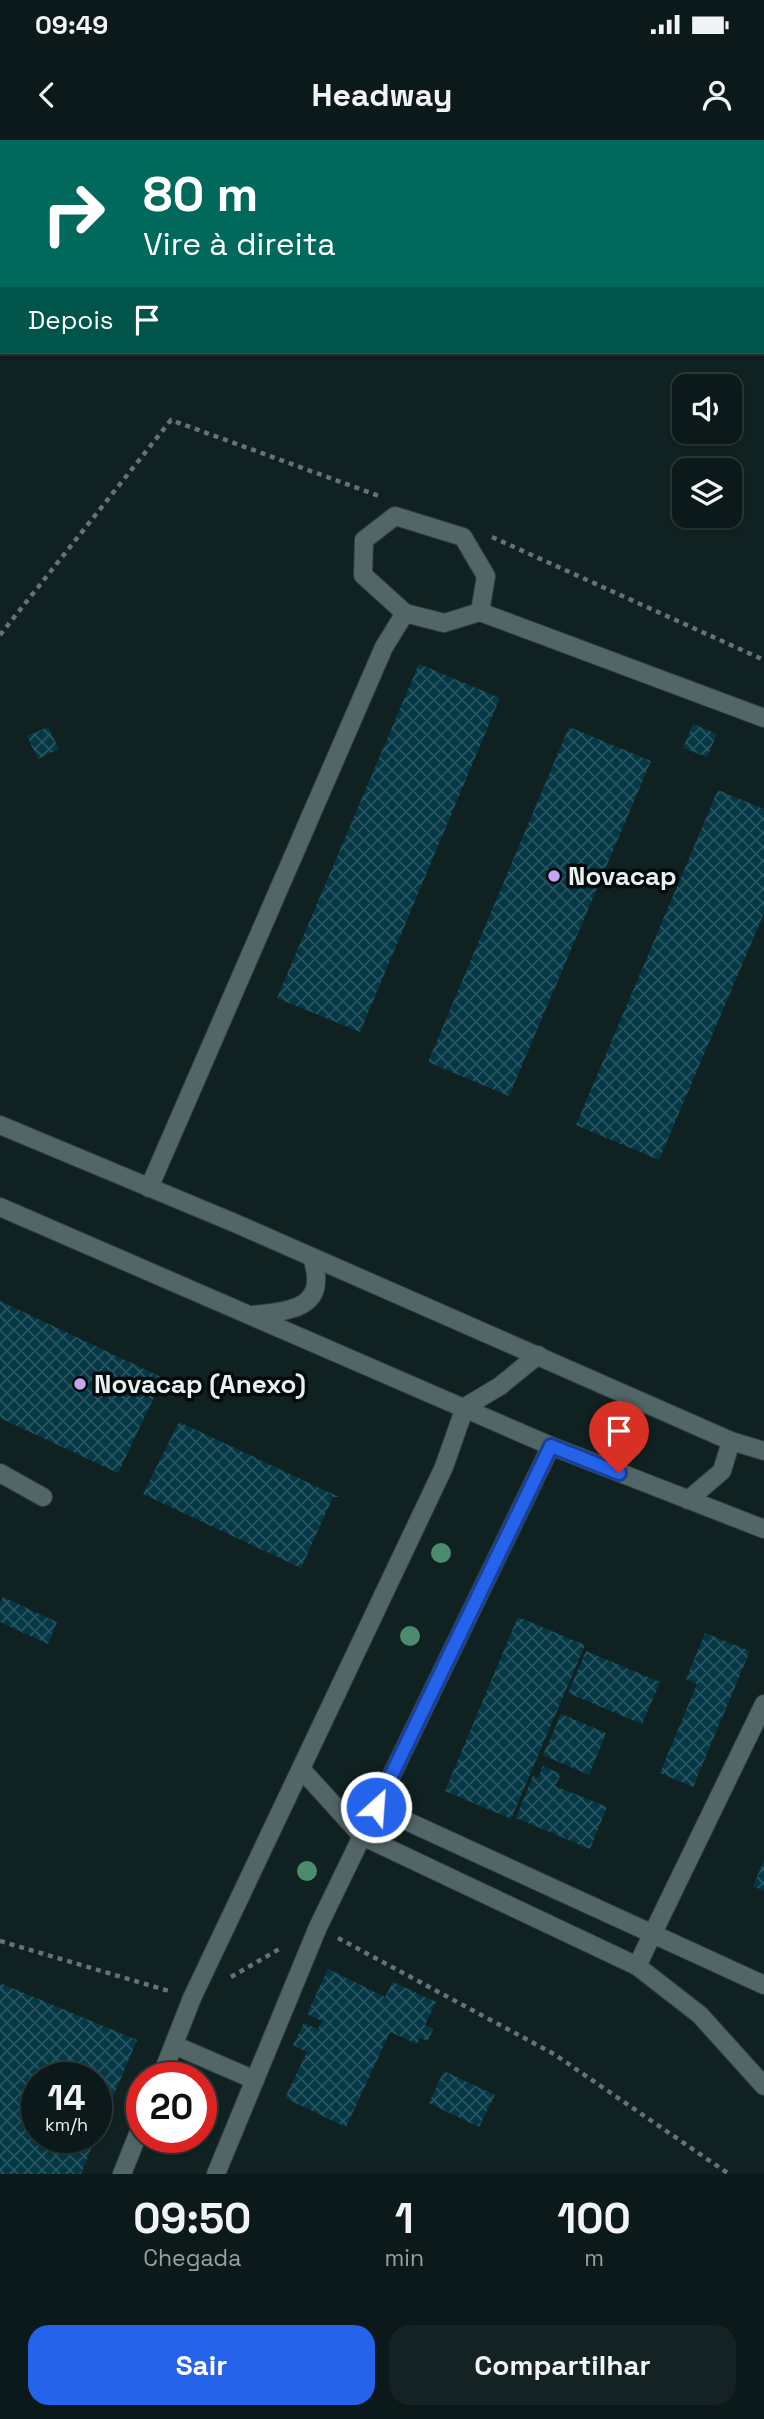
<!DOCTYPE html>
<html lang="pt">
<meta charset="utf-8">
<style>
body{margin:0;font-family:"Space Grotesk",sans-serif;background:#152223;color:#f1f3f6;height:100vh;display:flex;flex-direction:column;font-size:26px;white-space:nowrap}
*{box-sizing:border-box;margin:0}
p{font-size:23px;color:#9aa0a2}
.icon{flex:none;width:38px;height:38px;fill:none;stroke:currentColor;stroke-width:2;stroke-linecap:round;stroke-linejoin:round}
.map{position:relative;height:2034px;overflow:hidden}
.sheet{display:flex;flex-direction:column;background:#0c191a;flex:1}
.sheet>*{flex:none}
.banner{position:absolute;left:0px;top:0px;width:765px;height:214px;box-shadow:0 2px 5px #0004,0 0 0 2px #2c3839;background:#00695c;color:#fff;overflow:hidden}
.buttons{position:absolute;left:672px;top:234px;display:grid;gap:14px}
.buttons a{display:grid;place-items:center;width:70px;height:70px;border-radius:14px;background:#0c191a;box-shadow:0 2px 5px #0004,0 0 0 2px #2c3839;font-size:35px}
.speed{position:absolute;left:21px;top:1922px;display:flex;gap:14px;font-size:35px;font-weight:700;text-align:center}
.speed>*{display:grid;place-content:center;width:91px;height:91px;border-radius:50%;background:#0c191a;box-shadow:0 2px 5px #0004,0 0 0 2px #2c3839;line-height:1}
.speed small{font-size:18px;font-weight:400}
.speed .limit{border:10px solid #d22;background:#fff;color:#111}
.pin{position:absolute;display:grid;place-items:center;width:60px;height:60px;color:#fff;margin:-72px -30px;border-radius:50% 50% 50% 0;rotate:-45deg;box-shadow:0 0 7px #0007}
.pin .icon{rotate:45deg}
.me{position:absolute;width:77px;margin:-38px;rotate:26deg;stroke-linejoin:round;filter:drop-shadow(0 0 5px #0008)}
.turn{display:flex;align-items:center;gap:24px;height:147px;padding:0 28px;font-size:32px}
.turn .icon{width:91px;height:91px;stroke-width:2.5}
.turn b{display:block;font-size:49px;line-height:60px}
.then{display:flex;align-items:center;height:66px;padding:0 28px;background:#0003;gap:14px;font-size:26px}
.eta{display:flex;justify-content:space-evenly;align-items:center;height:119px;text-align:center}
.eta b{font-size:42px;font-weight:600;line-height:49px}
.button{display:flex;gap:14px;margin-top:auto;padding:14px 28px}
.button a{flex:1;height:80px;border-radius:21px;background:#2563eb;color:#fff;font-size:28px;font-weight:600;line-height:80px;text-align:center}
.button a+a{background:#152223;color:#f1f3f6}
.status{display:flex;justify-content:space-between;align-items:center;height:49px;padding:0 35px;background:#0c191a;direction:ltr}
.status svg{height:19px;fill:currentColor}
header{display:flex;justify-content:space-between;align-items:center;height:91px;padding:0 28px;background:#0c191a;font-size:32px;font-weight:600}
.map>svg:first-child{display:block}
.building{fill:url(#building-cross-hatch)}
.lines{fill:none;stroke-linecap:round;stroke-linejoin:round}
.minor-casing{stroke:#333d3e;stroke-width:20}
.path{stroke:#647374;stroke-width:4.5;stroke-dasharray:5 5;stroke-linecap:butt}
.minor{stroke:#536667;stroke-width:18}
.tree{fill:#4d8b6e}
.route-casing{stroke:#184099;stroke-width:18}
.route{stroke:#2563eb;stroke-width:12}
.poi-dot{fill:#c5a7f1;stroke:#040909;stroke-width:2.5}
.labels{text-anchor:middle;dominant-baseline:central;stroke-width:7;stroke-linejoin:round;paint-order:stroke}
.poi-label{font-size:26px;font-weight:bold;fill:#e6f1f1;stroke:#040909;text-anchor:start}
</style>
<div class="status"><b>09:49</b><svg viewBox="0 0 49 12"><path d="M0 12V9h3v3zM5 12V6h3v6zM10 12V3h3v9zM15 12V0h3v12zM26 1h20v11H26zM47 4h2v5h-2z"/></svg></div>
<header><svg class="icon" aria-label="back" viewBox="0 0 24 24"><path d="M15 5l-7 7 7 7"/></svg>Headway<svg class="icon" aria-label="person" viewBox="0 0 24 24"><circle cx="12" cy="8" r="4"/><path d="M4 21q1-7 8-7t8 7"/></svg></header>
<div class="map">
<svg width="764" height="2034" viewBox="0 0 764 2034">
<defs>
<pattern id="building-cross-hatch" width="8" height="8" patternUnits="userSpaceOnUse" patternTransform="scale(1.75)"><rect width="8" height="8" fill="#053845"/><path d="M0 0l8 8M0 8l8-8" fill="none" stroke="#295560"/></pattern>
</defs>
<rect width="100%" height="100%" fill="#102122"/>
<!-- building -->
<g class="building">
<polygon points="419,524 500,558 360,892 277,858"/>
<polygon points="693,584 717,594 707,617 683,608"/>
<polygon points="48,587 59,609 38,619 27,596"/>
<polygon points="569,587 651,621 509,956 428,922"/>
<polygon points="718,650 764,669 764,773 659,1020 576,985"/>
<polygon points="0,1161 163,1238 118,1333 0,1278"/>
<polygon points="179,1282 339,1357 333,1357 301,1428 143,1354"/>
<polygon points="3,1457 57,1482 48,1504 0,1482 0,1463"/>
<polygon points="518,1477 585,1505 511,1679 445,1651"/>
<polygon points="705,1493 750,1511 693,1647 660,1633 697,1544 686,1539"/>
<polygon points="586,1511 660,1542 642,1584 568,1553"/>
<polygon points="561,1574 606,1593 589,1635 543,1615"/>
<polygon points="543,1626 561,1634 555,1646 607,1667 590,1709 516,1678 533,1636 538,1638"/>
<polygon points="764,1720 764,1751 753,1746"/>
<polygon points="328,1829 385,1857 393,1842 436,1862 425,1885 433,1889 428,1901 420,1898 417,1904 390,1892 346,1987 285,1958 307,1912 293,1905 304,1883 318,1889 322,1881 307,1874"/>
<polygon points="0,1843 137,1900 96,1997 96,1937 37,1937 37,1997 96,1997 81,2034 0,2034"/>
<polygon points="444,1931 495,1955 479,1987 429,1963"/>
</g>
<g class="lines">
<!-- minor casing -->
<g class="minor-casing">
<g id="minor">
<polygon points="395,376 463,397 486,436 480,472 444,483 405,473 363,435 364,400"/>
<polyline points="480,472 764,578"/>
<polyline points="0,985 237,1084 731,1301 764,1311"/>
<polyline points="149,1048 384,507 405,473"/>
<polyline points="0,1067 551,1306 764,1389"/>
<path d="M253 1175C275 1172 316 1172 316 1141 317 1134 314 1126 313 1119"/>
<polyline points="0,1333 43,1357"/>
<polyline points="688,1360 722,1331 731,1301"/>
<polyline points="764,1564 637,1826 700,1875 764,1946"/>
<polyline points="302,1630 362,1696 637,1826"/>
<polyline points="376,1667 764,1845"/>
<polyline points="174,1905 255,1940"/>
<polyline points="161,1937 192,1858 444,1327 465,1267 500,1246 538,1215"/>
<polyline points="122,2034 142,1984"/>
<polyline points="216,2034 318,1787 551,1306"/>
</g>
</g>
<!-- path -->
<g class="path">
<polyline points="492,397 764,520"/>
<polyline points="0,495 171,280 382,357"/>
<polyline points="338,1798 554,1914 729,2034"/>
<polyline points="0,1801 169,1851"/>
<polyline points="231,1837 281,1808"/>
</g>
<!-- minor -->
<use href="#minor" class="minor"/>
</g>
<!-- trees -->
<g class="tree">
<circle cx="441" cy="1413" r="10"/>
<circle cx="410" cy="1496" r="10"/>
<circle cx="307" cy="1731" r="10"/>
</g>
<g class="lines">
<!-- route casing -->
<g class="route-casing">
<polyline id="route" points="376,1667 551,1306 619,1333"/>
</g>
<!-- route -->
<use href="#route" class="route"/>
</g>
<!-- markers -->
<g class="poi-dot">
<circle cx="554" cy="736" r="7"/>
<circle cx="80" cy="1244" r="7"/>
</g>
<g class="labels">
<!-- poi labels -->
<g class="poi-label">
<text x="568" y="736">Novacap</text>
<text x="94" y="1244">Novacap (Anexo)</text>
</g>
</g>
</svg>
<div class="buttons">
<a><svg class="icon" aria-label="sound" viewBox="0 0 24 24"><path d="M4 9h4l5-4v14l-5-4H4zM17 9q2 3 0 6"/></svg></a>
<a><svg class="icon" aria-label="layers" viewBox="0 0 24 24"><path d="M12 4l9 5-9 5-9-5zM3 14l9 5 9-5"/></svg></a>
</div>
<div class="speed"><div>14<small>km/h</small></div><div class="limit">20</div></div>
<div class="pin" style="left:619px;top:1333px;background:#d93025"><svg class="icon" aria-label="arrive" viewBox="0 0 24 24"><path d="M6 21V4h12l-3 4 3 4H6"/></svg></div>
<svg class="me" style="left:376px;top:1667px" viewBox="-20 -20 40 40"><circle r="17" fill="#2563eb" stroke="#fff" stroke-width="3"/><path d="M0-11L8 9 0 5-8 9z" fill="#fff"/></svg>
<div class="banner">
<div class="turn"><svg class="icon" aria-label="right" viewBox="0 0 24 24"><path d="M7 20v-9h11M14 6l5 5-5 5"/></svg><div><b>80 m</b>Vire à direita</div></div>
<div class="then">Depois<svg class="icon" aria-label="arrive" viewBox="0 0 24 24"><path d="M6 21V4h12l-3 4 3 4H6"/></svg></div>
</div>
</div>
<section class="sheet">
<div class="eta">
<div><b>09:50</b><p>Chegada</p></div>
<div><b>1</b><p>min</p></div>
<div><b>100</b><p>m</p></div>
</div>
<div class="button"><a>Sair</a><a>Compartilhar</a></div>
</section>
